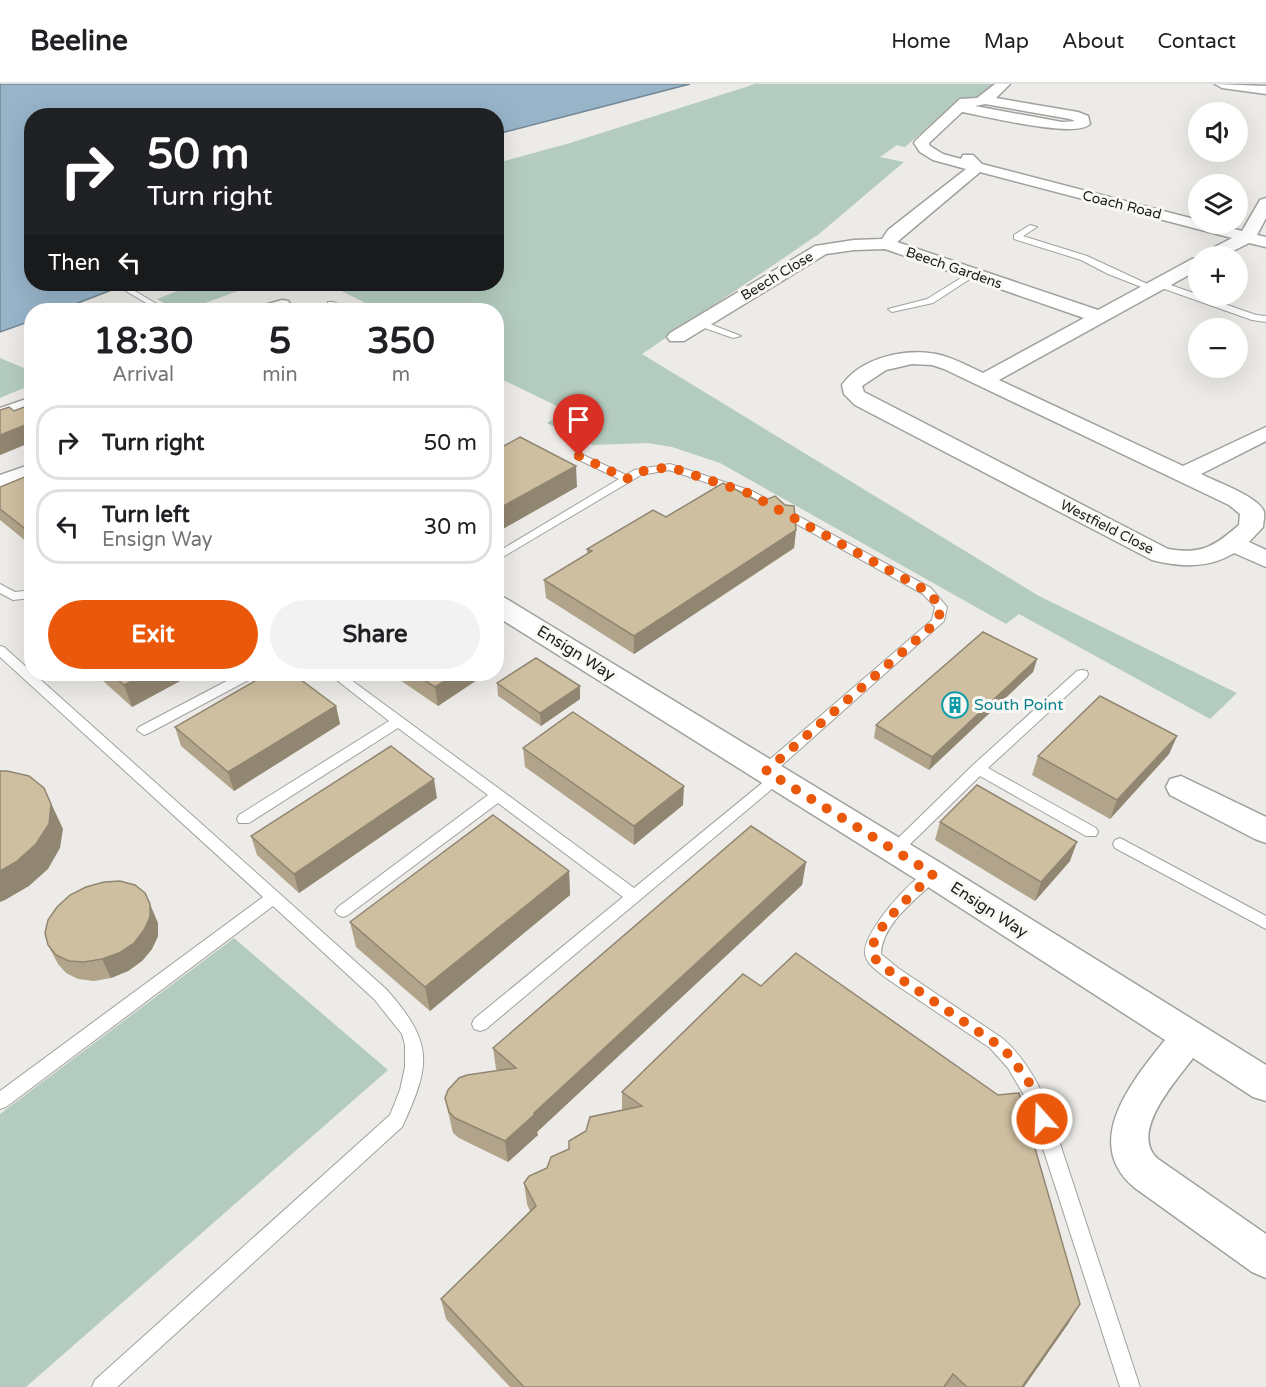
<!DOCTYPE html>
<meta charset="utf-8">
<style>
body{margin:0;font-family:"Varela Round",sans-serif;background:#f2f2f2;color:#202124;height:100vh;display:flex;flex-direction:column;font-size:22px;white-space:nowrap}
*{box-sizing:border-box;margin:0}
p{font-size:20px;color:#757577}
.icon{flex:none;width:33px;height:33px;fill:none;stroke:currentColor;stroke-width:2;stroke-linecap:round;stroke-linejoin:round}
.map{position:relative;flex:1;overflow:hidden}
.side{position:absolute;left:24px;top:219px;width:480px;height:378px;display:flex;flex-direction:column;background:#fff;border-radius:24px;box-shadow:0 6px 24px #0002}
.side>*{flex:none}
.top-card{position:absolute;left:24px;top:24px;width:480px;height:183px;border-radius:24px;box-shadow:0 6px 24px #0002;background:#202124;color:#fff;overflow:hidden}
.fabs{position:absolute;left:1188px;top:18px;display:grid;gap:12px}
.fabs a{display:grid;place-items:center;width:60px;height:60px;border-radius:50%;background:#fff;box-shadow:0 6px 24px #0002;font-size:30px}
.pin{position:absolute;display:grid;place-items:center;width:51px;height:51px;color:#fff;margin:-62px -26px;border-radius:50% 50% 50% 0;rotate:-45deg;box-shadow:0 0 6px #0007}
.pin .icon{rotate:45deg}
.me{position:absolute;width:66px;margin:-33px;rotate:340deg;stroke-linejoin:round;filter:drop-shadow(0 0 4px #0008)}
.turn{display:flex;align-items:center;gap:21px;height:126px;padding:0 24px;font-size:27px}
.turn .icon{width:78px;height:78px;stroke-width:2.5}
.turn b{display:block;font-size:42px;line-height:51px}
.then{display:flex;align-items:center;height:57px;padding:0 24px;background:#0003;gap:12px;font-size:22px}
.eta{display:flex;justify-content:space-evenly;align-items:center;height:102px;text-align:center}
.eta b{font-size:36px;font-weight:800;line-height:42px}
.primary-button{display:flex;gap:12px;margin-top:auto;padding:12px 24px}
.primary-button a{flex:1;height:69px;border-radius:36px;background:#ea580c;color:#fff;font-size:24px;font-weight:800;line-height:69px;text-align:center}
.primary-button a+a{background:#f2f2f2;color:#202124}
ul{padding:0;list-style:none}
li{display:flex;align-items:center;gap:18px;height:75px;margin:0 12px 9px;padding:0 12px;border:3px solid #e0e0e0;border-radius:24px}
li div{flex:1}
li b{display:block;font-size:22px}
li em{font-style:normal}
header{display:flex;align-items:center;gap:36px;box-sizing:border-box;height:84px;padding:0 30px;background:#fff;border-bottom:2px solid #e0e0e0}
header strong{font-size:28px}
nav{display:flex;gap:33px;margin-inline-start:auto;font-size:21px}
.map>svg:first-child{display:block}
.green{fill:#b4ccbf}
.water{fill:#97b4c9;stroke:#728694;stroke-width:1.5}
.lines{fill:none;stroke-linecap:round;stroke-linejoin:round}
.lane-casing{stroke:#a2a09d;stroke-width:2}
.street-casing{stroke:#a2a09d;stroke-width:3}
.lane{fill:#fff;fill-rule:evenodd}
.street{fill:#fff;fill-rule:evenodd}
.wall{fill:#b2a48a}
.shaded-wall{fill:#918671}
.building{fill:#cfbfa1;stroke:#918671;stroke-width:1.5}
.route{stroke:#ea580c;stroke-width:10;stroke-dasharray:0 18}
.labels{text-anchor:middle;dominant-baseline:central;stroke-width:6;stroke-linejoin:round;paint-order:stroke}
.far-street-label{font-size:14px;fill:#1b1b19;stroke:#faf8f5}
.street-label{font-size:16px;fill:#1b1b19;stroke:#faf8f5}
.culture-label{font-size:16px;fill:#0d838f;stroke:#faf8f5;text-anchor:start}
</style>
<header>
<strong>Beeline</strong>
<nav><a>Home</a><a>Map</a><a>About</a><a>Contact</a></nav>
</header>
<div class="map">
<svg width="1266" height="1303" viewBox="0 0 1266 1303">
<rect width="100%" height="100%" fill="#edebe8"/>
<!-- green -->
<g class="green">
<polygon points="755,0 999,0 983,15 959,18 950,24 905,63 897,61 880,73 904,78 819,150 642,270 1039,512 1237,609 1210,635 1019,530 1006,540 720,379 672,363 648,359 592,361 547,339 567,327 497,293 505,288 497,283 496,226 380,226 327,200 496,200 497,79 570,59"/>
<polygon points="195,200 257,200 189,225 174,225 157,215"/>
<polygon points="0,274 31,287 31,301 0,314"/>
<polygon points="234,854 388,986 26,1303 0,1303 0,1030"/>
</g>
<!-- water -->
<polygon class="water" points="0,0 690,0 497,50 496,32 32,32 32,200 127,200 60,226 32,226 31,237 0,248"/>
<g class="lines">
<!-- lane casing -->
<g class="lane-casing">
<g id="lane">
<polygon points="1030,141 1037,143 1023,152 1087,172 1156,204 1149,206 1108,190 1081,176 1014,155 1014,151"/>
<polygon points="969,189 976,191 933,219 892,228 888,225 927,215"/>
<polygon points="1156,198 1162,198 1256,231 1266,232 1266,238 1252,236 1156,202"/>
<polygon points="114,200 123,200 167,226 158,226"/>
<polygon points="328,218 334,218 347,226 337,226 328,222"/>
<polygon points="696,237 702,237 741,252 733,254 696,241"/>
<polygon points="579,369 626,391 634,386 670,380 752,407 931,504 947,523 944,537 771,691 761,691 759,687 761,683 932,536 935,523 923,510 744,411 669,386 641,391 496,477 496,469 619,395 575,374 575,370"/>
<polygon points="0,500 15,508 32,506 32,514 13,516 0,509"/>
<path d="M0 562 4 563 386 905C433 958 432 979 402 1043L117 1303H92L95 1296 390 1031 400 1006 405 983V961L402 950 374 915 273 822 6 1023 0 1025V1007L263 813 0 573Z"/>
<polygon points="1082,586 1087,587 1088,590 1087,593 988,684 1096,744 1098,748 1096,752 1086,752 980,692 900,770 890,770 888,766 890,762 973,681 1077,587"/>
<polygon points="240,590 255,590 254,593 149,649 144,651 137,646 139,643"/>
<polygon points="329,590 343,590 634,804 773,690 783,690 785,694 486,945 480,947 474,945 472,940 474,935 623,813 498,719 348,831 343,833 338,831 335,827 338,823 488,711 398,644 249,739 239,739 237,735 239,731 389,637"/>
<polygon points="1120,754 1266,832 1266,845 1115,764 1113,760 1115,756"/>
<path d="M933 784 938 786 941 790 938 794C918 814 882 839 881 870L898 884 1002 954C1022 971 1035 993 1046 1017L1140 1303H1120L1028 1018 1008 984 990 964 886 894C878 887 867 881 865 870 862 849 914 790 933 784Z"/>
</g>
</g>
<!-- street casing -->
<g class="street-casing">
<g id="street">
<path d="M995 0H1010L996 14 1078 28 1088 32 1090 40C1076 55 985 32 962 28L929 59 930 62 943 70 961 75 963 71H973L982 80 1198 136V140H1214L1242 147 1260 116 1266 114V134L1257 151 1266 153V163L1249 159 1223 172H1203L1205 168 1232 154 980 88 897 158 1098 226 1192 175 1198 174V186L999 296 1183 382 1266 343V357L1201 390C1214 397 1260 413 1264 428 1265 432 1263 439 1263 443L1249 458 1266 466V483L1234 469C1208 485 1180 483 1152 476L855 321 844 310 842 301C861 274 904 264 936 270 952 273 968 282 983 289L1084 234 885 165 854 166 826 170 684 257H670L667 253 670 249 815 162 854 156 882 155 888 146 966 85 933 76 920 68 914 59 916 56 960 15 977 14ZM985 20 1070 35 1075 37 1062 38 975 22ZM912 280 932 281 944 285 1229 421 1240 430 1239 441C1215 462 1201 471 1168 465L864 308 862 302 886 286Z"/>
<polygon points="1215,0 1266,2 1266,10 1222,4"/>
<polygon points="282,216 288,217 291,221 288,225 259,226 261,222"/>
<polygon points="32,313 32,326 0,337 0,324"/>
<polygon points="32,380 32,395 0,406 0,391"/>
<path d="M496 512 505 514 944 781 1266 981V1017L1253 1013 1193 974C1176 997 1128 1049 1158 1075L1266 1150V1194L1252 1188 1135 1104C1080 1059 1133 996 1165 956L922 799 496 532Z"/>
<polygon points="1181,692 1266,733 1266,759 1255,755 1170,711 1166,703 1170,695"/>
</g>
</g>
<!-- lane -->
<use href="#lane" class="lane"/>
<!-- street -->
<use href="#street" class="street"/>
</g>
<!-- wall -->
<g class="wall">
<polygon points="32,320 32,358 0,371 14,327"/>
<polygon points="32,390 32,462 0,436 0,403"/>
<polygon points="666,433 796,446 794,464 634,570 546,514 544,496 587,470 587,465"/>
<polygon points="1037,575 1033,588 929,686 874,654 876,641"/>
<polygon points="99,590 193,590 132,623 102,596"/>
<polygon points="391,590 486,590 438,622"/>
<polygon points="497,599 580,615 541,642 498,612"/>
<polygon points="336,622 340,640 234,707 181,662 175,643"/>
<polygon points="1177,652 1169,670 1110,735 1032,691 1038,672"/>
<polygon points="523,664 683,721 634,761 525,683"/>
<polygon points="437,714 299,809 257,771 251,752"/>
<polygon points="940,738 1070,777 1035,817 935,756"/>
<polygon points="806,778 802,801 537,1048 538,1051 508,1078 459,1054 453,1049 445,1014 498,987 496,985 493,964"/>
<polygon points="569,787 570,811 430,927 356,863 350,838"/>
<polygon points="158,839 158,852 152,865 142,877 128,887 111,894 94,897 78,895 66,889 58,880 48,861"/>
<polygon points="622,1008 1080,1220 1068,1240 1024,1303 510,1303 446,1235 441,1215 530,1127 527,1120 524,1099 547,1084 569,1065 622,1026"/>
</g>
<!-- shaded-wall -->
<g class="shaded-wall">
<polygon points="25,341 31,358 0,371 0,351"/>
<polygon points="576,382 577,403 496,449 496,426"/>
<polygon points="796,446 794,464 634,570 634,552"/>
<polygon points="1037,575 1033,588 929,686 932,673"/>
<polygon points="145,590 193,590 132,623 124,601"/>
<polygon points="456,590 486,590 438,622 435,603"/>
<polygon points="580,602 580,615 541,642 540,629"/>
<polygon points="336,622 340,640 234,707 228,688"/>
<polygon points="1177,652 1169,670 1110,735 1117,716"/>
<polygon points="434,695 437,714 299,809 294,790"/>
<polygon points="684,702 683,721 634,761 634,742"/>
<polygon points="44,704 63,745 60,764 48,785 29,802 5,816 0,818 0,787"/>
<polygon points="1077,758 1070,777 1035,817 1041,798"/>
<polygon points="806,778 802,801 537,1048 538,1051 508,1078 505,1057 534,1029"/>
<polygon points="569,787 570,811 430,927 425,903"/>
<polygon points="150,820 158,839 158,852 152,865 142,877 128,887 111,894 102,875"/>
<polygon points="1080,1220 1068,1240 1024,1303 1022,1303"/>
</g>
<!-- building -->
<g class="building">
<polygon points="32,320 32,346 25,341 0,351 0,326 9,323 14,327"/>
<polygon points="520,353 576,382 496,426 496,358 504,362"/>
<polygon points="32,390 32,450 0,425 0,403"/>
<polygon points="723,399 760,418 775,412 785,421 794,422 796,446 634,552 544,496 592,467 587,465 653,426 666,433"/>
<polygon points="983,548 1037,575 932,673 876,641"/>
<polygon points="536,574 580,602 540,629 497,599"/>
<polygon points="111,590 145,590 124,601"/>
<polygon points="267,590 293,590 336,622 228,688 175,643"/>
<polygon points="415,590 456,590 435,603"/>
<polygon points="1100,612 1177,652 1117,716 1038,672"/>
<polygon points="573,628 684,702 634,742 523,664"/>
<polygon points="391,662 434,695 294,790 251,752"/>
<polygon points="0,687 7,687 29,692 44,704 51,720 49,740 36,760 16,778 0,787"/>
<polygon points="977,701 1077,758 1041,798 940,738"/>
<polygon points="493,731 569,787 425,903 350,838"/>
<polygon points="751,742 806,778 534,1029 535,1030 505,1057 455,1034 449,1028 445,1014 448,1006 459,994 467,991 516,984 493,964"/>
<polygon points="120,797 135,801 145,809 150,820 150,833 144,846 134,859 119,869 102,875 84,878 69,877 56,871 48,861 45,849 48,836 57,823 70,811 86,803 104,798"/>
<polygon points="796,869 998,1011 1019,1009 1080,1220 1022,1303 967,1303 953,1290 944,1303 524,1303 441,1215 536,1122 524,1099 529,1092 547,1084 551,1073 569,1065 569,1057 586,1047 590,1033 642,1022 622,1008 743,890 761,902"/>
</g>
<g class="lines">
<!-- route -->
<path class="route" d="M579 372 627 395 638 388 670 383 748 409 927 507 941 523 938 537 766 687 933 790C918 806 867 847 873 870 875 878 886 884 892 889L1004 965 1028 996 1042 1035"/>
</g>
<!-- icons -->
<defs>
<g id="building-ring" transform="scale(1.35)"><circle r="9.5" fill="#faf8f5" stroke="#0f9aa8" stroke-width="1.5"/><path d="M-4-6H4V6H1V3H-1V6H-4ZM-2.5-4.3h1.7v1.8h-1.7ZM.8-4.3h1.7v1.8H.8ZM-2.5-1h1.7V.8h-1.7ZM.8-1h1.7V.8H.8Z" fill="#0f9aa8"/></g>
</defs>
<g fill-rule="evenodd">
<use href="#building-ring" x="955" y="621"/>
</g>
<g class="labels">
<!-- far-street labels -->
<g class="far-street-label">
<text transform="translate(1122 121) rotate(14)">Coach Road</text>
<text transform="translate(954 184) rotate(19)">Beech Gardens</text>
<text transform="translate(777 192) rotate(-31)">Beech Close</text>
<text transform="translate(1107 443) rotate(27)">Westfield Close</text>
</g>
<!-- street labels -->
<g class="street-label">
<text transform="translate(576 569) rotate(32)">Ensign Way</text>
<text transform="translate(989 826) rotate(33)">Ensign Way</text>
</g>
<!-- culture labels -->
<g class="culture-label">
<text x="974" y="621">South Point</text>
</g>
</g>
</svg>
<div class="fabs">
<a><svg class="icon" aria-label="sound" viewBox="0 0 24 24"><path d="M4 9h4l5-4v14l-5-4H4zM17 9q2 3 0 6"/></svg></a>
<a><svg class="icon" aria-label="layers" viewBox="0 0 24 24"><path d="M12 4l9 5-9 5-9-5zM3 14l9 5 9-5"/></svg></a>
<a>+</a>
<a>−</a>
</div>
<div class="pin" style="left:579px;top:372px;background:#d93025"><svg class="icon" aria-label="arrive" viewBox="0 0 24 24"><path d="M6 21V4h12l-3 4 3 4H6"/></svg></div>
<svg class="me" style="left:1042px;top:1035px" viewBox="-20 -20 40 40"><circle r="17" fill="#ea580c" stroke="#fff" stroke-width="3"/><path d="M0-11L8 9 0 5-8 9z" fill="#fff"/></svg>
<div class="top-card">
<div class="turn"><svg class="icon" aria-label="right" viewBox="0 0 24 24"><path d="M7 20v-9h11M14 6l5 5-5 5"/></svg><div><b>50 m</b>Turn right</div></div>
<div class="then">Then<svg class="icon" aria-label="left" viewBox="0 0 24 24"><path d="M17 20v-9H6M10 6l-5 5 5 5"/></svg></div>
</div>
<section class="side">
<div class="eta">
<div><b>18:30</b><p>Arrival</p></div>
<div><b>5</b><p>min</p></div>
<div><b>350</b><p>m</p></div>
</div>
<ul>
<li><svg class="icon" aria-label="right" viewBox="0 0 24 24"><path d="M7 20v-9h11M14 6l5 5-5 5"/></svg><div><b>Turn right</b></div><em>50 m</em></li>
<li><svg class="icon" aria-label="left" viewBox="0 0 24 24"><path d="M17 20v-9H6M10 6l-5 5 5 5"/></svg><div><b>Turn left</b><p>Ensign Way</p></div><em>30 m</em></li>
</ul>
<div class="primary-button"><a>Exit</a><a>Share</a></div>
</section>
</div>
